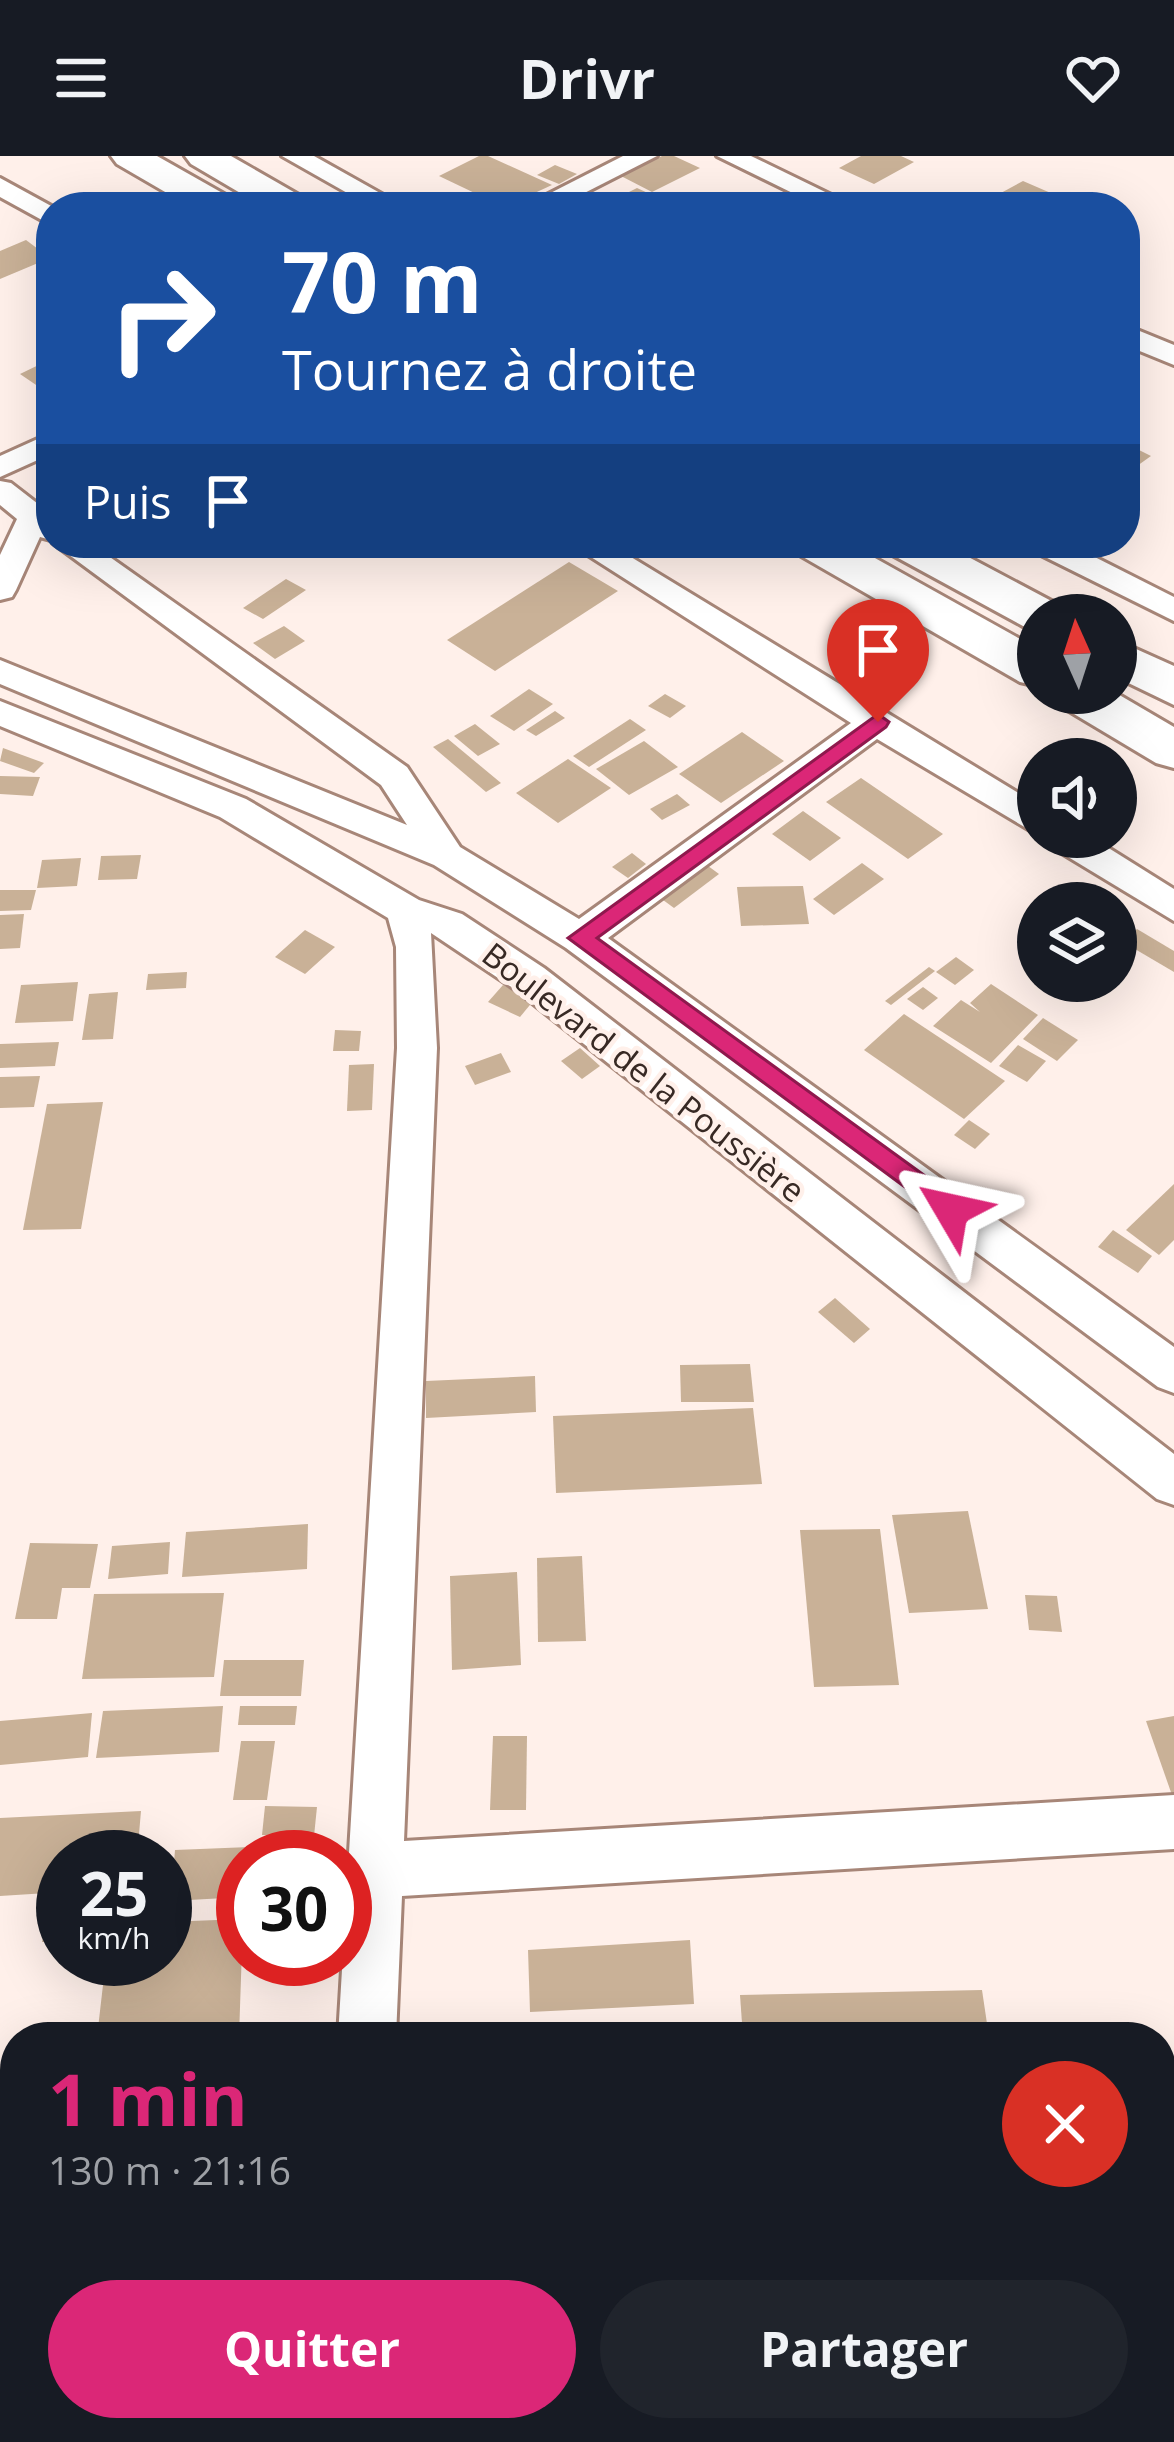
<!DOCTYPE html>
<html lang="fr">
<meta charset="utf-8">
<style>
body{margin:0;font-family:"Open Sans",sans-serif;background:#20242c;color:#f1f3f6;height:100vh;display:flex;flex-direction:column;font-size:45px;white-space:nowrap}
*{box-sizing:border-box;margin:0}
p{font-size:39px;color:#9ea1a6}
.icon{flex:none;width:66px;height:66px;fill:none;stroke:currentColor;stroke-width:2;stroke-linecap:round;stroke-linejoin:round}
.map{position:relative;flex:1;overflow:hidden}
.details{position:absolute;left:0px;top:1866px;width:1176px;height:420px;display:flex;flex-direction:column;background:#171b24;border-radius:48px 48px 0 0;box-shadow:0 12px 48px #0002}
.details>*{flex:none}
.top-card{position:absolute;left:36px;top:36px;width:1104px;height:366px;border-radius:48px;box-shadow:0 12px 48px #0002;background:#1a4fa0;color:#fff;overflow:hidden}
.needle{width:78px;rotate:357deg}
.tools{position:absolute;left:1017px;top:438px;display:grid;gap:24px}
.tools a{display:grid;place-items:center;width:120px;height:120px;border-radius:50%;background:#171b24;box-shadow:0 12px 48px #0002;font-size:60px}
.speed{position:absolute;left:36px;top:1674px;display:flex;gap:24px;font-size:60px;font-weight:700;text-align:center}
.speed>*{display:grid;place-content:center;width:156px;height:156px;border-radius:50%;background:#171b24;box-shadow:0 12px 48px #0002;line-height:1}
.speed small{font-size:30px;font-weight:400}
.speed .limit{border:18px solid #d22;background:#fff;color:#111}
.pin{position:absolute;display:grid;place-items:center;width:102px;height:102px;color:#fff;margin:-123px -51px;border-radius:50% 50% 50% 0;rotate:-45deg;box-shadow:0 0 12px #0007}
.pin .icon{rotate:45deg}
.me{position:absolute;width:132px;margin:-66px;rotate:306deg;stroke-linejoin:round;filter:drop-shadow(0 0 9px #0008)}
.turn{display:flex;align-items:center;gap:42px;height:252px;padding:0 48px;font-size:54px}
.turn .icon{width:156px;height:156px;stroke-width:2.5}
.turn b{display:block;font-size:84px;line-height:102px}
.then{display:flex;align-items:center;height:114px;padding:0 48px;background:#0003;gap:24px;font-size:45px}
.round{display:grid;place-items:center;flex:none;width:126px;height:126px;border-radius:63px;background:#20242c}
.overview{display:flex;align-items:center;justify-content:space-between;height:204px;padding:0 48px}
h1{font-size:72px;font-weight:700;line-height:90px;color:#db2777}
.cta{display:flex;gap:24px;margin-top:auto;padding:24px 48px}
.cta a{flex:1;height:138px;border-radius:72px;background:#db2777;color:#fff;font-size:48px;font-weight:700;line-height:138px;text-align:center}
.cta a+a{background:#20242c;color:#f1f3f6}
header{display:flex;justify-content:space-between;align-items:center;height:156px;padding:0 48px;background:#171b24;font-size:54px;font-weight:700}
.map>svg:first-child{display:block}
.building{fill:#c9b197}
.lines{fill:none;stroke-linecap:round;stroke-linejoin:round}
.minor-casing{stroke:#a78678;stroke-width:6}
.primary-casing{stroke:#a78678;stroke-width:6}
.minor{fill:#fff;fill-rule:evenodd}
.primary{fill:#fff;fill-rule:evenodd}
.route{fill:#db2777;stroke:#8e194d;stroke-width:3}
.labels{text-anchor:middle;dominant-baseline:central;stroke-width:9;stroke-linejoin:round;paint-order:stroke}
.street-label{font-size:33px;fill:#372924;stroke:#fff0ea}
</style>
<header><svg class="icon" aria-label="menu" viewBox="0 0 24 24"><path d="M4 6h16M4 12h16M4 18h16"/></svg>Drivr<svg class="icon" aria-label="heart" viewBox="0 0 24 24"><path d="M12 20l-8-8c-3-5 5-10 8-4 3-6 11-1 8 4z"/></svg></header>
<div class="map">
<svg width="1174" height="2286" viewBox="0 0 1174 2286">
<rect width="100%" height="100%" fill="#fff0ea"/>
<!-- building -->
<g class="building">
<polygon points="479,0 488,0 552,29 504,51 439,20"/>
<polygon points="662,0 674,0 700,12 652,36 621,20"/>
<polygon points="861,0 901,0 914,6 874,28 839,12"/>
<polygon points="555,9 577,18 559,28 537,19"/>
<polygon points="1023,25 1060,41 1043,51 975,51"/>
<polygon points="637,32 678,51 632,51 615,43"/>
<polygon points="1083,36 1118,51 1056,51"/>
<polygon points="26,84 50,102 0,123 0,95"/>
<polygon points="51,203 51,229 42,233 20,218"/>
<polygon points="1125,287 1151,300 1137,310 1125,304"/>
<polygon points="569,406 618,435 495,515 447,484"/>
<polygon points="286,423 306,434 263,463 243,452"/>
<polygon points="284,470 305,485 275,503 253,487"/>
<polygon points="529,533 553,548 514,575 490,560"/>
<polygon points="665,538 686,550 670,562 648,550"/>
<polygon points="555,555 565,562 536,580 526,574"/>
<polygon points="630,563 646,574 589,611 573,600"/>
<polygon points="475,568 500,588 478,600 454,580"/>
<polygon points="742,576 784,605 721,647 679,618"/>
<polygon points="448,583 501,627 486,636 433,591"/>
<polygon points="644,585 678,611 629,639 596,613"/>
<polygon points="3,592 44,607 34,617 0,605"/>
<polygon points="568,603 611,632 558,667 516,637"/>
<polygon points="0,620 40,621 33,640 0,638"/>
<polygon points="861,622 943,678 908,703 826,646"/>
<polygon points="677,638 690,649 662,664 650,653"/>
<polygon points="803,655 841,682 810,705 772,678"/>
<polygon points="632,697 646,708 628,722 612,711"/>
<polygon points="141,699 137,723 98,724 101,700"/>
<polygon points="81,702 77,730 37,732 42,704"/>
<polygon points="704,707 719,718 674,752 659,741"/>
<polygon points="862,707 884,723 834,759 813,743"/>
<polygon points="803,730 809,768 741,770 737,731"/>
<polygon points="0,734 36,734 31,754 0,755"/>
<polygon points="24,758 20,792 0,793 0,759"/>
<polygon points="1137,773 1174,795 1174,816 1123,786"/>
<polygon points="305,774 335,791 305,818 275,801"/>
<polygon points="956,801 974,814 955,829 936,816"/>
<polygon points="929,811 935,815 891,849 885,845"/>
<polygon points="187,816 186,832 146,834 148,818"/>
<polygon points="78,826 73,865 15,867 21,829"/>
<polygon points="991,828 1038,859 991,907 933,870 961,844 980,856 970,847"/>
<polygon points="503,829 534,844 520,861 488,846"/>
<polygon points="923,831 938,842 923,854 907,843"/>
<polygon points="118,836 113,883 82,884 89,838"/>
<polygon points="904,858 1005,925 964,963 864,894"/>
<polygon points="1043,862 1078,884 1057,905 1023,883"/>
<polygon points="335,874 361,875 359,895 333,895"/>
<polygon points="59,886 55,910 0,912 0,888"/>
<polygon points="1018,889 1046,905 1027,926 999,910"/>
<polygon points="580,892 600,910 582,923 561,905"/>
<polygon points="501,897 511,916 475,929 465,910"/>
<polygon points="374,908 372,954 347,955 349,909"/>
<polygon points="40,920 34,951 0,952 0,921"/>
<polygon points="103,946 81,1073 23,1074 47,948"/>
<polygon points="969,964 990,978 975,993 954,979"/>
<polygon points="1174,1028 1174,1084 1159,1099 1126,1074"/>
<polygon points="1113,1074 1152,1100 1138,1117 1098,1091"/>
<polygon points="835,1142 870,1173 854,1187 818,1156"/>
<polygon points="750,1208 754,1246 681,1246 680,1209"/>
<polygon points="535,1220 536,1256 426,1262 426,1225"/>
<polygon points="753,1252 762,1328 556,1337 553,1260"/>
<polygon points="968,1355 988,1453 909,1457 892,1359"/>
<polygon points="308,1368 307,1413 182,1421 186,1376"/>
<polygon points="880,1373 899,1529 814,1531 800,1374"/>
<polygon points="170,1386 168,1418 108,1423 112,1390"/>
<polygon points="30,1387 98,1388 90,1432 62,1432 57,1463 15,1463"/>
<polygon points="582,1400 586,1485 538,1486 537,1402"/>
<polygon points="517,1416 521,1509 452,1514 450,1420"/>
<polygon points="224,1437 214,1521 82,1523 94,1438"/>
<polygon points="1025,1439 1057,1440 1062,1476 1029,1474"/>
<polygon points="224,1504 304,1504 301,1540 220,1540"/>
<polygon points="223,1550 219,1596 96,1602 103,1555"/>
<polygon points="240,1550 297,1550 295,1569 238,1569"/>
<polygon points="92,1557 88,1601 0,1609 0,1565"/>
<polygon points="1174,1560 1174,1642 1173,1642 1146,1565"/>
<polygon points="493,1580 527,1580 526,1654 490,1654"/>
<polygon points="241,1585 275,1585 267,1644 233,1644"/>
<polygon points="265,1650 317,1651 314,1680 262,1679"/>
<polygon points="141,1655 137,1701 63,1701 63,1736 0,1740 0,1662"/>
<polygon points="299,1689 298,1701 243,1701 243,1741 171,1745 175,1694"/>
<polygon points="243,1763 239,1881 97,1881 106,1803 165,1803 165,1766"/>
<polygon points="46,1767 63,1767 63,1786 42,1786"/>
<polygon points="690,1784 694,1848 530,1856 528,1794"/>
<polygon points="982,1834 989,1881 743,1881 740,1839"/>
<polygon points="15,2260 15,2271 59,2271 58,2286 6,2286 9,2261"/>
<polygon points="77,2271 111,2271 110,2286 76,2286"/>
<polygon points="119,2271 185,2271 184,2286 118,2286"/>
<polygon points="195,2271 255,2271 254,2286 193,2286"/>
<polygon points="712,2271 1034,2271 1036,2286 713,2286"/>
</g>
<g class="lines">
<!-- minor casing -->
<g class="minor-casing">
<g id="minor">
<polygon points="282,0 314,0 405,51 372,51"/>
<polygon points="623,0 657,0 557,51 523,51"/>
<polygon points="717,0 751,0 856,51 821,51"/>
<polygon points="0,22 53,51 51,69 0,41"/>
<polygon points="1125,169 1174,189 1174,209 1125,189"/>
<polygon points="51,277 51,298 0,321 0,300"/>
<polygon points="0,325 11,327 51,358 51,384 40,381 16,434 12,441 0,444 0,399 17,363 0,349"/>
<polygon points="53,387 90,387 407,611 460,691 579,763 851,567 569,387 608,387 1038,649 1038,679 877,583 608,782 1174,1191 1174,1237 1158,1231 566,792 434,709 0,528 0,504 407,669 381,629"/>
<polygon points="1026,387 1067,387 1174,441 1174,465 1031,394"/>
<polygon points="0,545 246,643 419,744 462,758 544,812 1174,1298 1174,1349 1157,1343 516,834 431,777 437,892 404,1685 1174,1639 1174,1693 402,1740 396,1881 338,1881 397,892 396,791 388,762 220,661 0,570"/>
<polygon points="1044,681 1091,681 1174,733 1174,765 1050,690"/>
<rect x="317" y="2271" width="64" height="15"/>
</g>
</g>
<!-- primary casing -->
<g class="primary-casing">
<g id="primary">
<polygon points="111,0 157,0 233,43 238,51 191,51 117,8"/>
<polygon points="185,0 231,0 306,43 311,51 264,51 191,8"/>
<polygon points="789,387 848,387 1038,493 1038,530 1020,526 796,397"/>
<polygon points="882,387 942,387 1057,448 1064,459 1038,459 1038,474 1023,470 889,397"/>
<polygon points="1116,484 1174,510 1174,549 1116,521"/>
<polygon points="1052,537 1116,537 1174,571 1174,612 1156,607 1059,549"/>
</g>
</g>
<!-- minor -->
<use href="#minor" class="minor"/>
<!-- primary -->
<use href="#primary" class="primary"/>
</g>
<!-- route -->
<polygon class="route" points="878,558 889,566 886,571 597,782 961,1046 964,1054 961,1062 951,1065 568,782"/>
<g class="labels">
<!-- street labels -->
<g class="street-label">
<text transform="translate(644 916) rotate(38)">Boulevard de la Poussière</text>
</g>
</g>
</svg>
<div class="tools">
<a><svg class="needle" viewBox="-14 -14 28 28"><path d="M0-13l5 13h-10z" fill="#e53935"/><path d="M0 13l5-13h-10z" fill="#9ea1a6"/></svg></a>
<a><svg class="icon" aria-label="sound" viewBox="0 0 24 24"><path d="M4 9h4l5-4v14l-5-4H4zM17 9q2 3 0 6"/></svg></a>
<a><svg class="icon" aria-label="layers" viewBox="0 0 24 24"><path d="M12 4l9 5-9 5-9-5zM3 14l9 5 9-5"/></svg></a>
</div>
<div class="speed"><div>25<small>km/h</small></div><div class="limit">30</div></div>
<div class="pin" style="left:878px;top:566px;background:#d93025"><svg class="icon" aria-label="arrive" viewBox="0 0 24 24"><path d="M6 21V4h12l-3 4 3 4H6"/></svg></div>
<svg class="me" style="left:951px;top:1054px" viewBox="-20 -20 40 40"><path d="M0-17L14 15 0 8-14 15z" fill="#db2777" stroke="#fff" stroke-width="4"/></svg>
<div class="top-card">
<div class="turn"><svg class="icon" aria-label="right" viewBox="0 0 24 24"><path d="M7 20v-9h11M14 6l5 5-5 5"/></svg><div><b>70 m</b>Tournez à droite</div></div>
<div class="then">Puis<svg class="icon" aria-label="arrive" viewBox="0 0 24 24"><path d="M6 21V4h12l-3 4 3 4H6"/></svg></div>
</div>
<section class="details">
<div class="overview"><div><h1>1 min</h1><p>130 m · 21:16</p></div><a class="round" style="background:#d93025;color:#fff"><svg class="icon" aria-label="close" viewBox="0 0 24 24"><path d="M6 6l12 12M18 6L6 18"/></svg></a></div>
<div class="cta"><a>Quitter</a><a>Partager</a></div>
</section>
</div>
